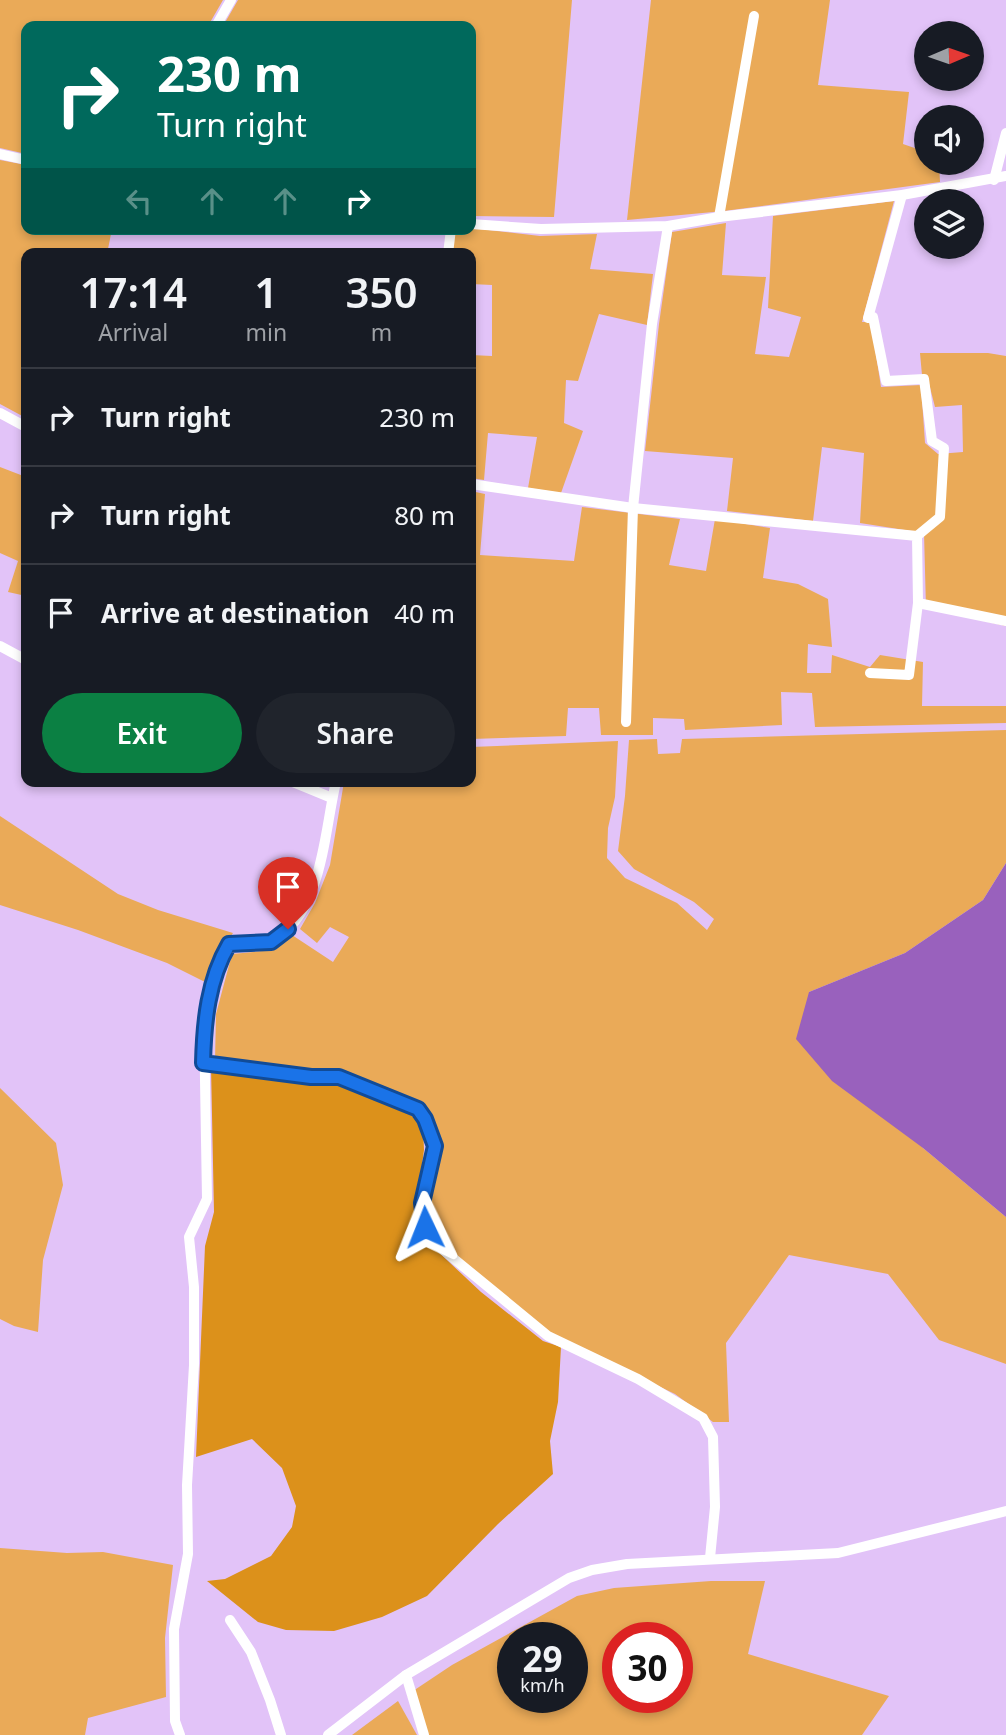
<!DOCTYPE html>
<style>
body{margin:0;font-family:"Noto Sans",sans-serif;background:#20242c;color:#f1f3f6;height:100vh;display:flex;flex-direction:column;font-size:26px;white-space:nowrap}
*{box-sizing:border-box;margin:0}
p{font-size:23px;color:#9ea1a6}
.icon{flex:none;width:38px;height:38px;fill:none;stroke:currentColor;stroke-width:2;stroke-linecap:round;stroke-linejoin:round}
.map{position:relative;flex:1;overflow:hidden}
.panel{position:absolute;left:21px;top:248px;width:455px;height:539px;display:flex;flex-direction:column;background:#171b24;border-radius:14px;box-shadow:0 4px 10px #0003}
.panel>*{flex:none}
.banner{position:absolute;left:21px;top:21px;width:455px;height:214px;border-radius:14px;box-shadow:0 4px 10px #0003;background:#00695c;color:#fff;overflow:hidden}
.needle{width:46px;rotate:88deg}
.buttons{position:absolute;left:914px;top:21px;display:grid;gap:14px}
.buttons a{display:grid;place-items:center;width:70px;height:70px;border-radius:50%;background:#171b24;box-shadow:0 4px 10px #0003;font-size:35px}
.speed{position:absolute;left:497px;top:1622px;display:flex;gap:14px;font-size:35px;font-weight:700;text-align:center}
.speed>*{display:grid;place-content:center;width:91px;height:91px;border-radius:50%;background:#171b24;box-shadow:0 4px 10px #0003;line-height:1}
.speed small{font-size:18px;font-weight:400}
.speed .limit{border:10px solid #d22;background:#fff;color:#111}
.pin{position:absolute;display:grid;place-items:center;width:60px;height:60px;color:#fff;margin:-72px -30px;border-radius:50% 50% 50% 0;rotate:-45deg;box-shadow:0 0 7px #0007}
.pin .icon{rotate:45deg}
.me{position:absolute;width:77px;margin:-38px;rotate:358deg;stroke-linejoin:round;filter:drop-shadow(0 0 5px #0008)}
.turn{display:flex;align-items:center;gap:24px;height:147px;padding:0 21px;font-size:32px}
.turn .icon{width:91px;height:91px;stroke-width:2.5}
.turn b{display:block;font-size:49px;line-height:60px}
.lanes{display:flex;align-items:center;height:66px;padding:0 21px;background:#0003;justify-content:center;gap:35px;direction:ltr}
.lanes .off{opacity:.35}
.eta{display:flex;justify-content:space-evenly;align-items:center;height:119px;text-align:center}
.eta b{font-size:42px;font-weight:600;line-height:49px}
.action{display:flex;gap:14px;margin-top:auto;padding:14px 21px}
.action a{flex:1;height:80px;border-radius:42px;background:#0b8043;color:#fff;font-size:28px;font-weight:600;line-height:80px;text-align:center}
.action a+a{background:#20242c;color:#f1f3f6}
ul{padding:0;list-style:none}
li{display:flex;align-items:center;gap:21px;height:98px;padding:0 21px;border-top:2px solid #363941}
li div{flex:1}
li b{display:block;font-size:26px}
li em{font-style:normal}
.map>svg:first-child{display:block}
.green{fill:#eaaa58;fill-rule:evenodd}
.forest{fill:#dc911b}
.water{fill:#9961bd}
.lines{fill:none;stroke-linecap:round;stroke-linejoin:round}
.minor{stroke:#fff;stroke-width:10}
.route-casing{stroke:#114b97;stroke-width:18}
.route{stroke:#1a73e8;stroke-width:12}
</style>
<div class="map">
<svg width="1006" height="1735" viewBox="0 0 1006 1735">
<rect width="100%" height="100%" fill="#e2c3f8"/>
<!-- green -->
<g class="green">
<polygon points="0,0 223,0 208,26 26,26 26,154 0,148"/>
<polygon points="238,0 572,0 554,217 471,216 471,26 223,26"/>
<polygon points="651,0 830,0 818,85 909,92 903,144 926,152 926,163 939,163 940,182 724,211 627,220"/>
<polygon points="0,160 26,165 26,229 112,229 107,254 26,254 26,418 0,404"/>
<polygon points="894,201 862,322 871,322 881,387 921,385 925,443 938,454 963,452 962,405 935,407 927,376 922,375 920,353 988,353 1006,356 1006,626 926,608 924,533 860,523 864,453 822,447 813,521 727,511 733,458 645,451 659,324 672,232 726,223 722,275 766,277 755,354 789,357 801,317 768,308 773,216"/>
<polygon points="471,228 540,236 597,234 590,269 653,274 647,325 599,314 578,381 566,380 564,423 583,431 561,493 528,488 537,437 488,433 484,480 471,478 471,355 492,356 492,285 471,284 471,254 452,254 455,229"/>
<polygon points="0,467 26,477 26,596 8,592 18,561 0,553"/>
<polygon points="471,491 485,494 480,555 574,561 582,507 680,519 669,565 706,571 715,519 770,528 763,578 798,584 828,599 832,647 808,644 807,673 831,673 832,655 870,667 880,655 923,662 922,706 1006,706 1006,723 815,727 812,693 781,692 782,725 685,730 684,719 653,718 653,735 601,735 599,708 568,708 566,736 471,739"/>
<polygon points="1006,730 1006,863 983,900 905,953 809,992 923,1148 1006,1217 1006,1364 939,1340 888,1274 789,1255 726,1343 729,1422 713,1422 675,1394 549,1334 443,1245 430,1226 425,1207 436,1159 437,1136 420,1106 314,1074 215,1061 216,1014 232,954 273,950 292,935 333,962 349,937 330,927 317,943 300,929 315,903 330,865 344,782 471,782 471,747 618,741 615,797 608,828 607,858 625,878 677,903 707,930 714,919 694,902 634,869 618,851 625,796 629,740 657,739 658,754 680,753 682,739"/>
<polygon points="0,816 118,894 158,910 233,933 219,954 209,984 167,963 78,930 0,905"/>
<polygon points="0,1088 56,1143 63,1185 43,1260 38,1332 14,1326 0,1319"/>
<polygon points="0,1548 67,1553 103,1552 173,1565 165,1638 166,1697 88,1718 85,1735 0,1735"/>
<path d="M711 1581H765L748 1654 889 1696 862 1735H426L407 1695 452 1665 577 1596 614 1588ZM513 1638H572V1698H513ZM618 1638H677V1698H618Z"/>
<polygon points="398,1701 417,1735 352,1735"/>
</g>
<!-- forest -->
<path class="forest" d="M211 1067C281 1086 368 1070 423 1126L424 1150 415 1218 432 1246 481 1292 543 1341 561 1347 558 1402 550 1441 553 1474 498 1524 427 1596 382 1617 334 1631 286 1630 258 1622 207 1581 225 1579 271 1556 292 1527 296 1506 282 1468 252 1439 196 1457 205 1246 214 1212Z"/>
<!-- water -->
<polygon class="water" points="1006,863 1006,1217 923,1148 832,1081 796,1039 809,992 905,953 983,900"/>
<g class="lines">
<!-- minor -->
<g class="minor">
<polyline points="216,26 231,0"/>
<polyline points="0,154 26,160"/>
<polyline points="994,180 1006,133"/>
<polyline points="902,195 868,318 873,317 886,381 924,379 932,441 944,448 940,517 917,536"/>
<polyline points="719,217 754,16"/>
<polyline points="471,224 541,229 668,226 719,217 902,195 1006,176"/>
<polyline points="448,254 451,229"/>
<polyline points="0,413 26,427"/>
<polyline points="471,484 633,508 917,536 918,603 1006,621"/>
<polyline points="0,646 26,660"/>
<polyline points="870,673 909,675 918,603"/>
<polyline points="626,722 633,508 652,324 668,226"/>
<polyline points="293,782 332,798"/>
<polyline points="203,1063 311,1077 339,1077 418,1109 425,1119 435,1146 422,1203 425,1227 442,1249 548,1336 638,1379 703,1418 713,1437 715,1507 710,1558"/>
<polyline points="230,1620 251,1652 270,1700 281,1735"/>
<polyline points="406,1675 424,1735"/>
<path d="M180 1735 175 1721 174 1629 188 1554 187 1485 194 1365V1287L189 1237 207 1199 204 1021 218 962 229 944C242 943 262 946 273 940 323 913 324 831 336 782"/>
<polyline points="328,1735 406,1675 569,1578 592,1570 627,1564 838,1553 1006,1511"/>
</g>
</g>
<g class="lines">
<!-- route casing -->
<g class="route-casing">
<path id="route" d="M288 929 271 942 229 944C208 980 204 1022 203 1063L311 1077H339L418 1109 425 1119 435 1146 422 1203 425 1227"/>
</g>
<!-- route -->
<use href="#route" class="route"/>
</g>
</svg>
<div class="buttons">
<a><svg class="needle" viewBox="-14 -14 28 28"><path d="M0-13l5 13h-10z" fill="#e53935"/><path d="M0 13l5-13h-10z" fill="#9ea1a6"/></svg></a>
<a><svg class="icon" aria-label="sound" viewBox="0 0 24 24"><path d="M4 9h4l5-4v14l-5-4H4zM17 9q2 3 0 6"/></svg></a>
<a><svg class="icon" aria-label="layers" viewBox="0 0 24 24"><path d="M12 4l9 5-9 5-9-5zM3 14l9 5 9-5"/></svg></a>
</div>
<div class="speed"><div>29<small>km/h</small></div><div class="limit">30</div></div>
<div class="pin" style="left:288px;top:929px;background:#d93025"><svg class="icon" aria-label="arrive" viewBox="0 0 24 24"><path d="M6 21V4h12l-3 4 3 4H6"/></svg></div>
<svg class="me" style="left:425px;top:1227px" viewBox="-20 -20 40 40"><path d="M0-17L14 15 0 8-14 15z" fill="#1a73e8" stroke="#fff" stroke-width="4"/></svg>
<div class="banner">
<div class="turn"><svg class="icon" aria-label="right" viewBox="0 0 24 24"><path d="M7 20v-9h11M14 6l5 5-5 5"/></svg><div><b>230 m</b>Turn right</div></div>
<div class="lanes"><svg class="icon off" aria-label="left" viewBox="0 0 24 24"><path d="M17 20v-9H6M10 6l-5 5 5 5"/></svg><svg class="icon off" aria-label="ahead" viewBox="0 0 24 24"><path d="M12 20V5M6 11l6-6 6 6"/></svg><svg class="icon off" aria-label="ahead" viewBox="0 0 24 24"><path d="M12 20V5M6 11l6-6 6 6"/></svg><svg class="icon" aria-label="right" viewBox="0 0 24 24"><path d="M7 20v-9h11M14 6l5 5-5 5"/></svg></div>
</div>
<section class="panel">
<div class="eta">
<div><b>17:14</b><p>Arrival</p></div>
<div><b>1</b><p>min</p></div>
<div><b>350</b><p>m</p></div>
</div>
<ul>
<li><svg class="icon" aria-label="right" viewBox="0 0 24 24"><path d="M7 20v-9h11M14 6l5 5-5 5"/></svg><div><b>Turn right</b></div><em>230 m</em></li>
<li><svg class="icon" aria-label="right" viewBox="0 0 24 24"><path d="M7 20v-9h11M14 6l5 5-5 5"/></svg><div><b>Turn right</b></div><em>80 m</em></li>
<li><svg class="icon" aria-label="arrive" viewBox="0 0 24 24"><path d="M6 21V4h12l-3 4 3 4H6"/></svg><div><b>Arrive at destination</b></div><em>40 m</em></li>
</ul>
<div class="action"><a>Exit</a><a>Share</a></div>
</section>
</div>
